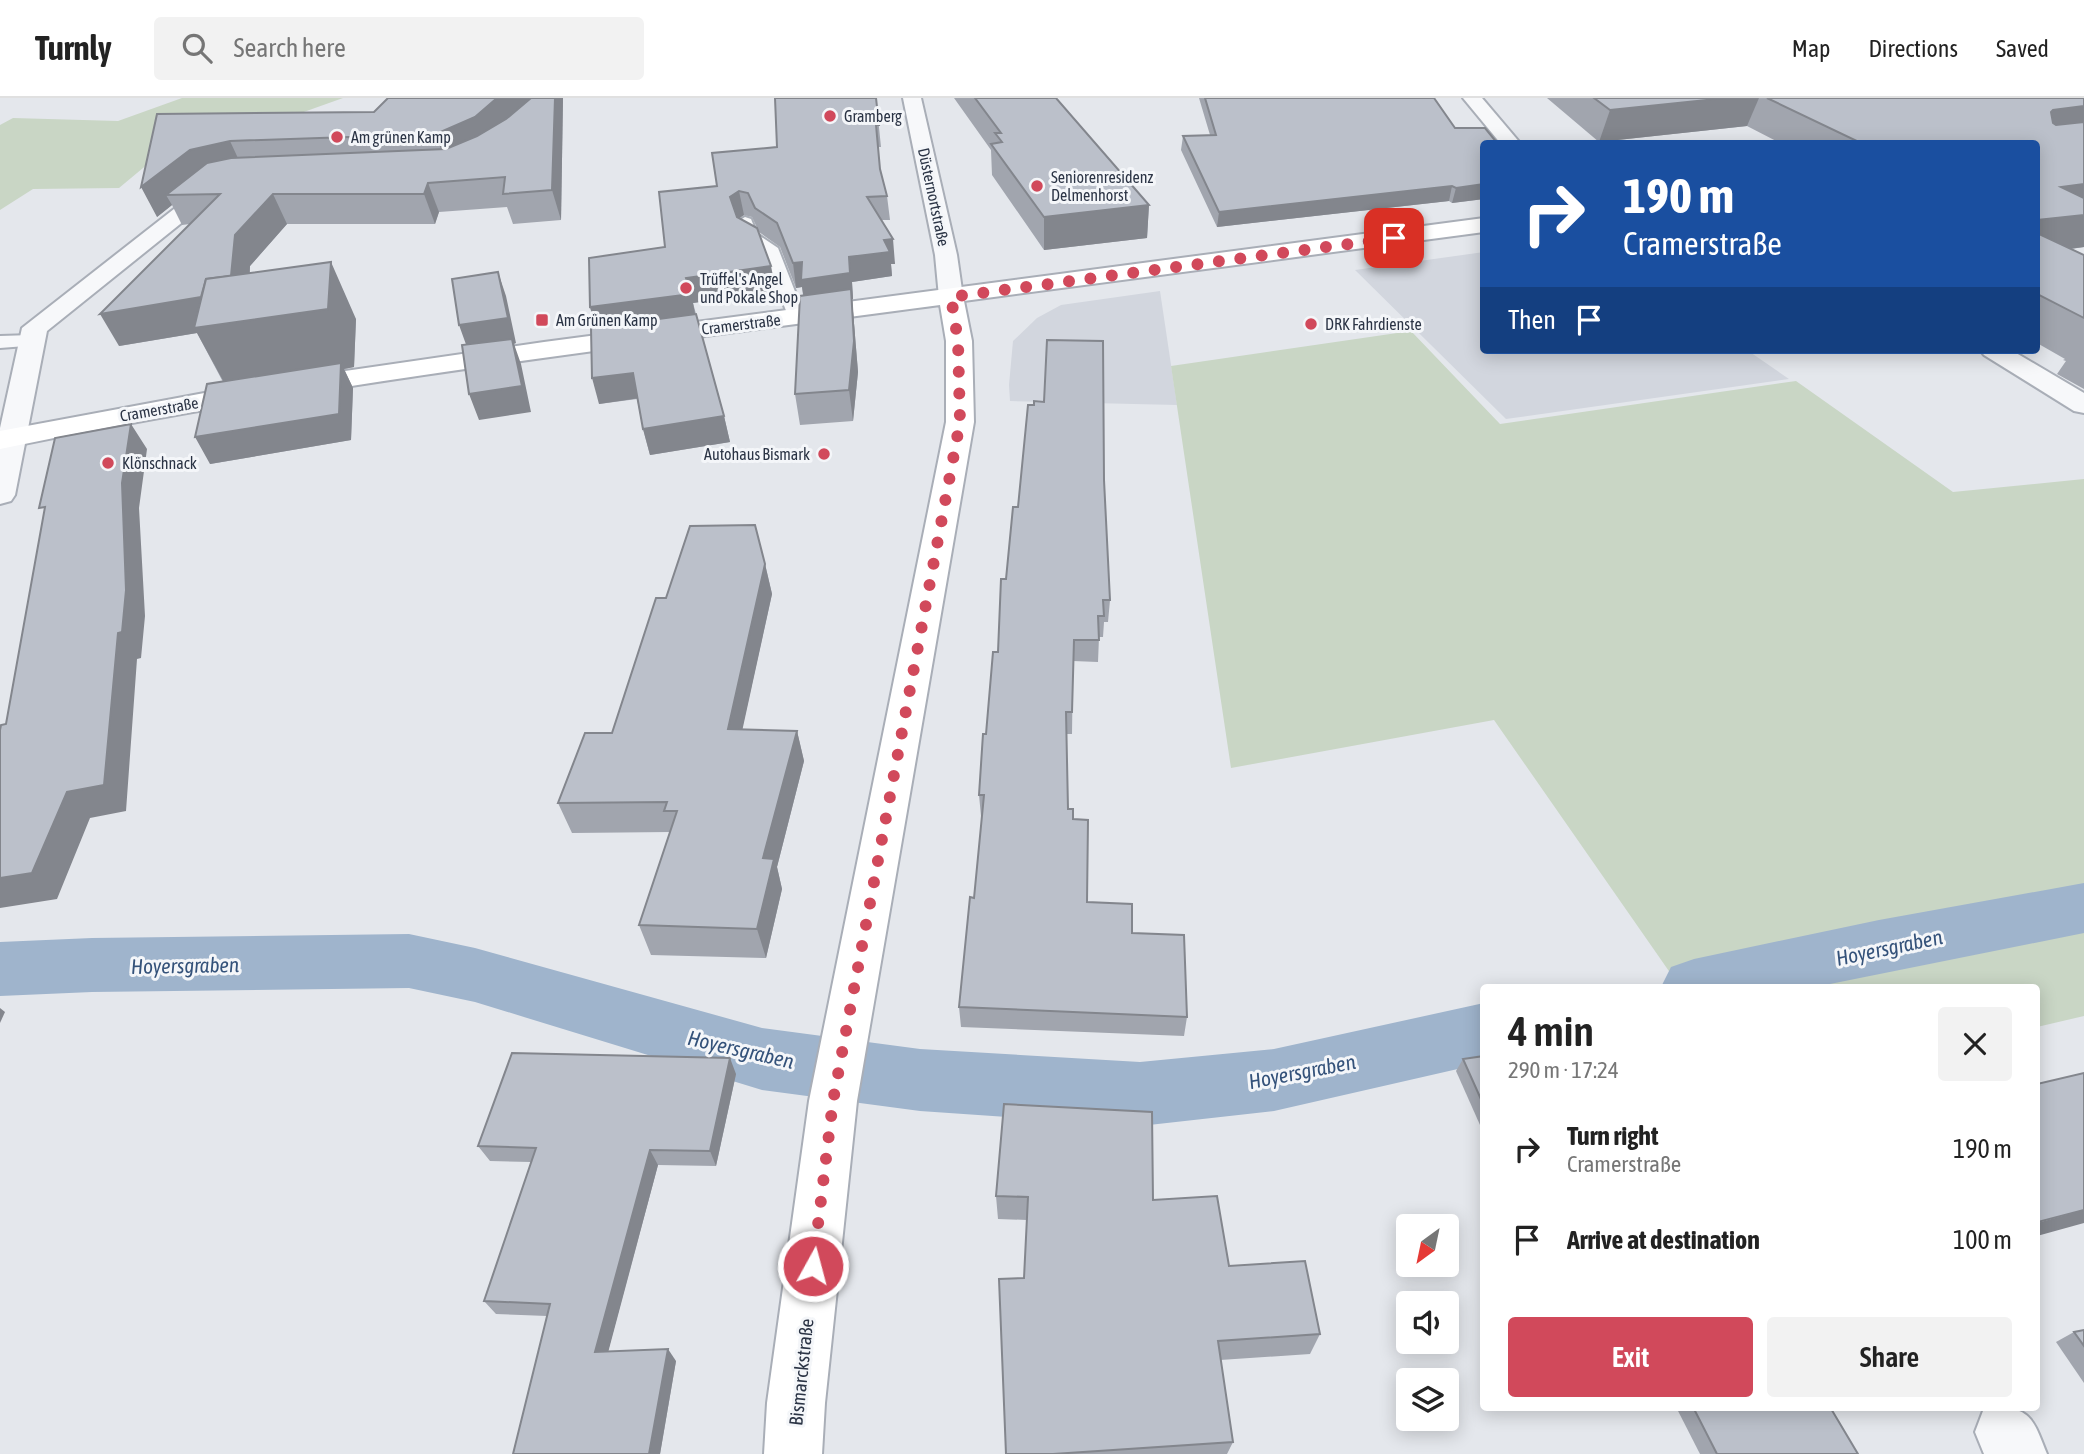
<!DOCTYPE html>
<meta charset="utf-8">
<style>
body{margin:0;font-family:"Asap Condensed",sans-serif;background:#f2f2f2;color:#222;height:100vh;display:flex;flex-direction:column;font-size:26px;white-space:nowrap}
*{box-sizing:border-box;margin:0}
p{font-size:23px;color:#767676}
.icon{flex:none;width:38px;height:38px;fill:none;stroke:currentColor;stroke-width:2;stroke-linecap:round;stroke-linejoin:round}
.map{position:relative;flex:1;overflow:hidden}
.side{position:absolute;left:1480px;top:886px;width:560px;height:427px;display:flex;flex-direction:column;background:#fff;border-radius:7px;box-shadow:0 4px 18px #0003}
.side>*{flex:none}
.guide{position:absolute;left:1480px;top:42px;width:560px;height:214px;border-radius:7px;box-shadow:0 4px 18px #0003;background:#1a4fa0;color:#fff;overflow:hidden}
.needle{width:46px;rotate:213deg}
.buttons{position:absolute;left:1396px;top:1116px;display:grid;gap:14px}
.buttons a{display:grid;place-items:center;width:63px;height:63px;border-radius:7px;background:#fff;box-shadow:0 4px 18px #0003;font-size:35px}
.pin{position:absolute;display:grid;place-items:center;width:60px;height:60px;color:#fff;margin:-30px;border-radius:14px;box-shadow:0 4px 10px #0006}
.me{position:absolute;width:77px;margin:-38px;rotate:7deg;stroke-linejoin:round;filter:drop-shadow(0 0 5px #0008)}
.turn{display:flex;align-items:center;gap:24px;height:147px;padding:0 28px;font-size:32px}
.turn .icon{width:91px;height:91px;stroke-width:2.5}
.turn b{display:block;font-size:49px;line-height:60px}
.then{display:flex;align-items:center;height:66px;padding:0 28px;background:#0003;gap:14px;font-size:26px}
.round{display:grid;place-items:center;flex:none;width:74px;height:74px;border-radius:7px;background:#f2f2f2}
.headline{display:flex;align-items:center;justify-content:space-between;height:119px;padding:0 28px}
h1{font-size:42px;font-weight:600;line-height:52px}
.cta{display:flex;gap:14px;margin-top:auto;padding:14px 28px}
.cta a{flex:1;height:80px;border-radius:7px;background:#d1495b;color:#fff;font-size:28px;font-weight:600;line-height:80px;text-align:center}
.cta a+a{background:#f2f2f2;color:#222}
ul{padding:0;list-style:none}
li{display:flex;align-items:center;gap:21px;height:91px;padding:0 28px}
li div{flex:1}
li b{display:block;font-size:26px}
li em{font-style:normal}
header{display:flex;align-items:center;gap:42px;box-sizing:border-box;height:98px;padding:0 35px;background:#fff;border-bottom:2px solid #e0e0e0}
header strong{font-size:33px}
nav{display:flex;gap:38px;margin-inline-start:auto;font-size:24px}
.search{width:490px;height:63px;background:#f2f2f2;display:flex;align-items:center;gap:18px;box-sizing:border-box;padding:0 24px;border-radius:7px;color:#767676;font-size:26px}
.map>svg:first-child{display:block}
.built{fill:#d2d6de}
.green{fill:#c9d6c5}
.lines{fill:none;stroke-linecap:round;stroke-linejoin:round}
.canal{fill:#9fb4cc;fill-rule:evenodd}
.service-casing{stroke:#a9aeb7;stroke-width:4}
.minor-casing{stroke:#a9aeb7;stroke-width:4}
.secondary-casing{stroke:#a9aeb7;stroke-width:4}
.service{fill:#f7f8fa;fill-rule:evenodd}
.minor{fill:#f7f8fa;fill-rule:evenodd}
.secondary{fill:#fff;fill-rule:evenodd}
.wall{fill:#a1a5ae}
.shaded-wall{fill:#83868d}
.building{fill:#bbc0ca;stroke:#83868d;stroke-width:2}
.route{stroke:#d1495b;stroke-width:12;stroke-dasharray:0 21.6}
.poi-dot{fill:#d1495b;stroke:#f4f6f9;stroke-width:2.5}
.labels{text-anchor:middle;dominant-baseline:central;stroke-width:6;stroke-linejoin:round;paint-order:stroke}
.far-poi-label{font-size:16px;fill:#2b3445;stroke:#f4f6f9;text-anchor:start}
.far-street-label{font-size:16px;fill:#2b3445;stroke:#f4f6f9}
.street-label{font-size:19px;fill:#2b3445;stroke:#f4f6f9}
.water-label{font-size:21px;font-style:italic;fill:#34527a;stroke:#f4f6f9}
</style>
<header>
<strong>Turnly</strong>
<div class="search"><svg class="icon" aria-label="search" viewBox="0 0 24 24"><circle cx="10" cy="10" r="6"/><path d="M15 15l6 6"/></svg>Search here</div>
<nav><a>Map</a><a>Directions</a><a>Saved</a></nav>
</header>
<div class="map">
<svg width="2084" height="1356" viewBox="0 0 2084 1356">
<rect width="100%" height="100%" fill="#e4e7ec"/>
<!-- built -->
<g class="built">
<polygon points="1484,154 1484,252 1747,252 1789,281 1506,321 1355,172"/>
<polygon points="1160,193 1177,307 1010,303 1009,287 1013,243 1037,220 1061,207"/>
</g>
<!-- green -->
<g class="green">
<polygon points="182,0 343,0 248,34 155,60 119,90 33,91 0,112 0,27 13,20 118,23"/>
<polygon points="1411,233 1500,326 1796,283 1953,394 2084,381 2084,918 2037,929 2037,889 1680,889 1494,622 1231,670 1171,268"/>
</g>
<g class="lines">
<!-- canal -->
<g class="canal">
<polygon points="2084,785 2084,835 1815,889 1661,889 1671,869 1694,861 1879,822"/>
<polygon points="409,836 475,850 762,930 920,951 1140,964 1274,951 1484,905 1484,965 1274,1013 1140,1028 920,1013 762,992 475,904 409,890 92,894 0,898 0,844 92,840"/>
</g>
<!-- service casing -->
<g class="service-casing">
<g id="service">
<polygon points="745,119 751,121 757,136 778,150 805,219 802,223 790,223 763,153 744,142 737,124"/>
<polygon points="32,237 41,243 39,247 0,250 0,238"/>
</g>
</g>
<!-- minor casing -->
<g class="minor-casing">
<g id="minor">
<polygon points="903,0 921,0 957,157 963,199 960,204 951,206 942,204 939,199 935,157"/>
<polygon points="1463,0 1482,0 1521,46 1501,46"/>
<polygon points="218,80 225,82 228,86 225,90 47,233 15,397 11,403 0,406 0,330 22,230 211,82"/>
<polygon points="1980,252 2011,252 2084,295 2084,315 2074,313 1984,257"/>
<path d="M1994 1309C2032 1309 2034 1324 2047 1356H1984L1975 1334 1983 1313Z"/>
</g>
</g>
<!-- secondary casing -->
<g class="secondary-casing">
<path id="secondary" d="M1484 120V134L964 203 972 243 974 324 857 1003 825 1305 822 1356H764L767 1305 809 1003 946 324V243L940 207C626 249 311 286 0 351V333L242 288 544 244Z"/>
</g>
<!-- service -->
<use href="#service" class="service"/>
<!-- minor -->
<use href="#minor" class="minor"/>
<!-- secondary -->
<use href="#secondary" class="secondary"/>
</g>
<!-- wall -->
<g class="wall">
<polygon points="388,0 563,0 561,122 513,126 507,109 439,114 435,126 287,126 250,168 250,175 356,221 354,269 344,271 353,290 351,342 210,366 223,284 197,235 119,248 190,126 182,127 172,107 157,119 157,16 374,14"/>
<polygon points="876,0 881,49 878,49 880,72 887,98 890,122 881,122 895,166 891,166 892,178 852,184 853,201 852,201 858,274 853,323 800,327 795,296 803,197 802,189 796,190 780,149 759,134 752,119 744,117 739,120 776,193 693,205 724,318 730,344 650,357 643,331 637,301 599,306 596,229 590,209 665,149 717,88 777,49"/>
<polygon points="954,0 1056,0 1149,107 1147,140 1044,152 992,77 991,52"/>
<polygon points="1199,0 1434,0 1455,30 1484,46 1484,101 1452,105 1449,103 1217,129 1181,52 1183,38 1210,37"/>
<polygon points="1547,0 2084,0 2084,149 2071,151 2084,157 2084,291 2057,276 2066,263 2063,262 2065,261 2037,245 2037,46 1782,46 1747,28 1599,44"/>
<polygon points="1044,304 1104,382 1110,502 1108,524 1104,524 1103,539 1099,539 1098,564 1073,563 1072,636 1066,636 1068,711 1073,721 1087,804 1132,835 1187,919 1184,938 961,929 959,909 974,800 982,718 981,718 979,697 986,636 998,554 1006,481 1018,409 1034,307"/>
<polygon points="765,466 772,496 742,631 797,633 804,663 777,769 782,791 766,860 651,857 639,827 670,734 572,735 558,705 612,635 666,500"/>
<polygon points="1484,958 1484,1036 1456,973 1463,961"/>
<polygon points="736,976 716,1068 658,1067 608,1253 676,1263 660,1356 547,1218 496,1216 484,1203 531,1064 490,1063 478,1048"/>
<polygon points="996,1098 1153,1102 1229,1168 1320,1236 1310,1256 1220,1262 1233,1344 1227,1356 1006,1356 1024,1180 1027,1122 998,1121"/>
<polygon points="2084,1232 2084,1285 2056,1244 2074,1234"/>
<polygon points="1676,1309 1830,1309 1858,1356 1700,1356"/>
</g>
<!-- shaded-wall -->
<g class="shaded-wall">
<polygon points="497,0 535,0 445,64 436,36"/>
<polygon points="555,0 563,0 561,122 552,92"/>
<polygon points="1726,0 1759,0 1747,28 1599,44 1610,12"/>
<polygon points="2084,8 2084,37 2035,43 2053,12"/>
<polygon points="230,43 243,71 166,97 172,107 157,119 141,89 190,52"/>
<polygon points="428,85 439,114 435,126 424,96"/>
<polygon points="1484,86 1484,101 1452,105 1456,90"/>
<polygon points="2084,86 2084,149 2037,155 2037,122 2061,89"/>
<polygon points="1452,88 1449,103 1217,129 1219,114"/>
<polygon points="739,93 744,117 735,123 730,99"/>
<polygon points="273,96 287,126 250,168 246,222 331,164 356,221 354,269 344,271 353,290 351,342 210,366 195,339 226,288 197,235 119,248 100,216"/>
<polygon points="1149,107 1147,140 1044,152 1044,119"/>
<polygon points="893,141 895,166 891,166 892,178 852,184 853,201 852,201 858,274 853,323 849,292 805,207 802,189 796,190 793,165 849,159 884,142"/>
<polygon points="771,168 776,193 693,205 696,221 597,234 590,209 686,180"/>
<polygon points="498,174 506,198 516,245 514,246 521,266 531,314 479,322 469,296 468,252 459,227"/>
<polygon points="633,275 640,300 599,306 592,280"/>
<polygon points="724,318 730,344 650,357 643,331"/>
<polygon points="131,326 147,351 139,410 145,518 141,560 137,561 126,713 90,720 57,801 0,810 0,780 118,535 122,385"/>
<polygon points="765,466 772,496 736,661 728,631"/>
<polygon points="797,633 804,663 777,769 782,791 766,860 757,831 763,760"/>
<polygon points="0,910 5,914 0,925"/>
<polygon points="730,960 736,976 716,1068 710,1053"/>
<polygon points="650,1052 658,1067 605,1266 595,1254"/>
<polygon points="2084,1112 2084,1125 2037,1138 2037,1125"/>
<polygon points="668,1251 676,1263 660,1356 649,1356"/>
</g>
<!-- building -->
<g class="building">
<polygon points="388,0 497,0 475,19 436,36 230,43 190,52 141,89 157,16 374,14"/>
<polygon points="531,0 555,0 552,92 503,96 505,79 428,85 424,96 273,96 235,137 231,178 206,181 201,199 100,216 220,96 166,97 207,65 231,60 446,51 477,38 506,21"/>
<polygon points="775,0 876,0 879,27 876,27 880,71 887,98 867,99 893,141 884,142 890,154 849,159 850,175 801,182 802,164 793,165 777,125 755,110 748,95 739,93 730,99 737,119 757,130 771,168 686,180 691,196 590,209 589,160 665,149 659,94 717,88 712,55 777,49"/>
<polygon points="975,0 1056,0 1149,107 1044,119 991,46 1002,44 995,35 1001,35"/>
<polygon points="1205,0 1434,0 1455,30 1485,30 1498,46 1484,46 1484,86 1456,90 1452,88 1219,114 1183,38 1216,37"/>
<polygon points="1594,0 1726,0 1610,12"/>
<polygon points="1767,0 2084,0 2084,8 2053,12 2051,14 2053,25 2056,27 2084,24 2084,86 2061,89 2084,100 2084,117 2037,122 2037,46 1863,46"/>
<polygon points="2037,135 2084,157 2084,220 2037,196"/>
<polygon points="331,164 328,211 194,230 206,181"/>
<polygon points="498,174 508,220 459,227 452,181"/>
<polygon points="851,191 854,243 849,292 795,296 800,198"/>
<polygon points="696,216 724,318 643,331 633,275 592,280 591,230"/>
<polygon points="512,241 522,288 469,296 462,247"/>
<polygon points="1047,242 1103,243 1104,382 1110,502 1103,502 1104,518 1098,518 1099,542 1074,542 1072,614 1066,614 1068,711 1073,711 1073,721 1088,722 1087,804 1132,806 1132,835 1184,837 1187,919 959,909 970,799 974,800 984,697 979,697 983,636 986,636 993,554 998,554 1001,481 1006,481 1013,409 1018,409 1028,307 1034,307 1034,303 1044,304"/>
<polygon points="341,265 339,316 195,339 207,286"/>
<polygon points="131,326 122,385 126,492 122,534 118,535 104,687 67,694 32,775 0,780 0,632 1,627 6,626 45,409 39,410 55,340"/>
<polygon points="755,427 765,466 728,631 797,633 763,760 774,761 757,831 639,827 677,713 664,713 667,704 558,705 585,635 612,635 656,500 666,500 690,428"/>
<polygon points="512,955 730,960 710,1053 650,1052 595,1254 668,1251 649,1356 513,1356 550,1206 484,1203 536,1050 478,1048"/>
<polygon points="1484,958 1484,1008 1463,961"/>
<polygon points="2084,975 2084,1112 2038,1124 2037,986"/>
<polygon points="1004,1006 1152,1014 1153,1102 1217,1098 1229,1168 1305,1163 1320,1236 1218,1243 1233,1344 1053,1356 1006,1356 999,1181 1024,1180 1028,1099 996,1098"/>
<polygon points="2084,1232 2084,1248 2074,1234"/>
<polygon points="1693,1309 1830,1309 1858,1356 1717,1356"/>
</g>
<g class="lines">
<!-- route -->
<polyline class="route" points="813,1168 833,1003 960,324 958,243 951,199 1394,140"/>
</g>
<!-- markers -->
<g class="poi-dot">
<circle cx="830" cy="18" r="7"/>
<circle cx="337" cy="39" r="7"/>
<circle cx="1037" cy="88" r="7"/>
<circle cx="686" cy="190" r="7"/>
<rect x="535" y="215" width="14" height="14" rx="3.5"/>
<circle cx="1311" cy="226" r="7"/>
<circle cx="824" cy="356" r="7"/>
<circle cx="108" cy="365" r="7"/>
</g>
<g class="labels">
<!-- far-poi labels -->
<g class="far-poi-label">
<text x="844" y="18">Gramberg</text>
<text x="351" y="39">Am grünen Kamp</text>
<text x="1051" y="79">Seniorenresidenz<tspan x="1051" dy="18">Delmenhorst</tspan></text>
<text x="700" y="181">Trüffel's Angel<tspan x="700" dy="18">und Pokale Shop</tspan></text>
<text x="556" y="222">Am Grünen Kamp</text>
<text x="1325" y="226">DRK Fahrdienste</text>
<text x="810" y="356" text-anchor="end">Autohaus Bismark</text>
<text x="122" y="365">Klönschnack</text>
</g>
<!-- far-street labels -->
<g class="far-street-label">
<text transform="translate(934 99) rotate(78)">Düsternortstraße</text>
<text transform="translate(741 226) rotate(-7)">Cramerstraße</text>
<text transform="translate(159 311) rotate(-10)">Cramerstraße</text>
</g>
<!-- street labels -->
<g class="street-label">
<text transform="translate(801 1274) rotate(-84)">Bismarckstraße</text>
</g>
<!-- water labels -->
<g class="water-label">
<text transform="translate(1889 849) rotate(-12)">Hoyersgraben</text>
<text transform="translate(185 867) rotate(-1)">Hoyersgraben</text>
<text transform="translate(741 951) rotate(13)">Hoyersgraben</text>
<text transform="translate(1302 973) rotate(-11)">Hoyersgraben</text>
</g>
</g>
</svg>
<div class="buttons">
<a><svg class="needle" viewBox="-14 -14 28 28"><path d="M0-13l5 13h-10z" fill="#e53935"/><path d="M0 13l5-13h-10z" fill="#767676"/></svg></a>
<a><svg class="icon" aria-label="sound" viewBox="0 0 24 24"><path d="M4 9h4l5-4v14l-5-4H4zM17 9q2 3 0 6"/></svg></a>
<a><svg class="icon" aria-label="layers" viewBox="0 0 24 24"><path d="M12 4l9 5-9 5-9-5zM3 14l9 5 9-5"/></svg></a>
</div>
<div class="pin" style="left:1394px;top:140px;background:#d93025"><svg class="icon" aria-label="arrive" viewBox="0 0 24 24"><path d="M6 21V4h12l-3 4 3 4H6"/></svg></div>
<svg class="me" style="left:813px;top:1168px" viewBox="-20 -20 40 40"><circle r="17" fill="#d1495b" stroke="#fff" stroke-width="3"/><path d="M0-11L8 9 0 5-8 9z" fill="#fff"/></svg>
<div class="guide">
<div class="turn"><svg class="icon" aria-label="right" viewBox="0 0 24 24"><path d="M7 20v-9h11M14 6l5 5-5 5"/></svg><div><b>190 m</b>Cramerstraße</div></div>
<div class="then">Then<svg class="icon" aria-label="arrive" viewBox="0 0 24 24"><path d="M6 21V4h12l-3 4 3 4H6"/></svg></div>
</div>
<section class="side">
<div class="headline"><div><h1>4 min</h1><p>290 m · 17:24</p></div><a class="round"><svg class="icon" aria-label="close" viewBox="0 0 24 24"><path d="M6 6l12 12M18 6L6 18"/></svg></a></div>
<ul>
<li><svg class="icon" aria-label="right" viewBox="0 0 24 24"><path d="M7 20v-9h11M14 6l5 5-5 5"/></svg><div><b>Turn right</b><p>Cramerstraße</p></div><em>190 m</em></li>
<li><svg class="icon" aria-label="arrive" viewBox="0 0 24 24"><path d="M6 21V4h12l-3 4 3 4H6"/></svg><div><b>Arrive at destination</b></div><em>100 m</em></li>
</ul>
<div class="cta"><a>Exit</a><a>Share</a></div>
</section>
</div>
